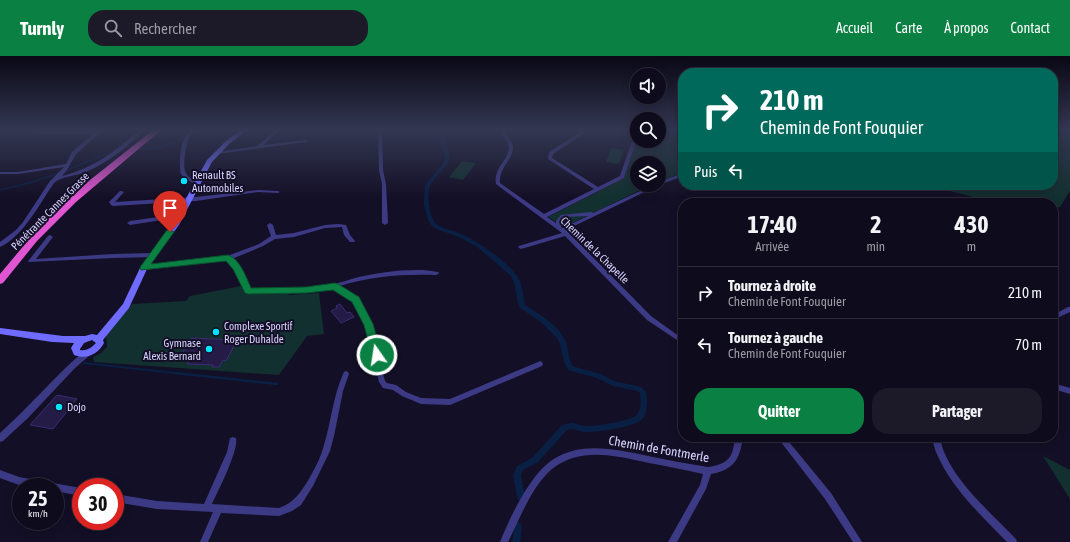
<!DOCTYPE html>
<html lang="fr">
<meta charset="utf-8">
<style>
body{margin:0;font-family:"Asap Condensed",sans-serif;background:#1c1929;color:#f1f3f6;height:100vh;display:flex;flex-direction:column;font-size:15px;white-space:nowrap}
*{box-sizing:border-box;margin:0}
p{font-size:13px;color:#9b9ba3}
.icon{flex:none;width:22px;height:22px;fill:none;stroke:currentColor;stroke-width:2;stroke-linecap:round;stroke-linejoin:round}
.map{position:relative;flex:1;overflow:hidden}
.panel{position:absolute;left:678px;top:142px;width:380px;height:244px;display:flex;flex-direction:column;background:#0e0b1c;border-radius:16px;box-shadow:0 2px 10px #0003,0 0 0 1px #2e2b3b}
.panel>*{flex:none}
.hud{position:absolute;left:678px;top:12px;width:380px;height:122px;border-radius:16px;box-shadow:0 2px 10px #0003,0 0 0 1px #2e2b3b;background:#00695c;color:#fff;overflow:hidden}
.buttons{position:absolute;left:630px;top:12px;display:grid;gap:8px}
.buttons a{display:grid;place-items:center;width:36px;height:36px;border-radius:50%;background:#0e0b1c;box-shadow:0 2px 10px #0003,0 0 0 1px #2e2b3b;font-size:20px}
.speed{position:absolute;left:12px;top:422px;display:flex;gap:8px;font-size:20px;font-weight:700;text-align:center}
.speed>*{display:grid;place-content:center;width:52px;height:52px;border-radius:50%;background:#0e0b1c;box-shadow:0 2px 10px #0003,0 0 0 1px #2e2b3b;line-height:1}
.speed small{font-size:10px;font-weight:400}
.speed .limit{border:6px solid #d22;background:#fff;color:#111}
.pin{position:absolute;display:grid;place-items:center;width:34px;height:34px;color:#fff;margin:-41px -17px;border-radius:50% 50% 50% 0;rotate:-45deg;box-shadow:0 0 4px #0007}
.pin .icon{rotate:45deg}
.me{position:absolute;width:44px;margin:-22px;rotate:347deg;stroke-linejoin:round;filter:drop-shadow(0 0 3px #0008)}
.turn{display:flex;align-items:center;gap:14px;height:84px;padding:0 16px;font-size:18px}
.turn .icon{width:52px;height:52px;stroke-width:2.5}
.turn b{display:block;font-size:28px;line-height:34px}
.then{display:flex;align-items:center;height:38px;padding:0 16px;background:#0003;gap:8px;font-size:15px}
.eta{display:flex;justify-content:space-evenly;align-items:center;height:68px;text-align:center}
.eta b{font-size:24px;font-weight:700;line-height:28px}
.action{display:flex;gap:8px;margin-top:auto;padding:8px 16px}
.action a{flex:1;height:46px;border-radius:16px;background:#0b8043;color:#fff;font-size:16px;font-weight:700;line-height:46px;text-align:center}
.action a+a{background:#1c1929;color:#f1f3f6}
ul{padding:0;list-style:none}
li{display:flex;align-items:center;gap:12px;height:52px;padding:0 16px;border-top:1px solid #2e2b3b}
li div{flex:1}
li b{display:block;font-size:15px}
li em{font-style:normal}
header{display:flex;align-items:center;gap:24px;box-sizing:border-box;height:56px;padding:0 20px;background:#0b8043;color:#fff}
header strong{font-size:19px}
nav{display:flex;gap:22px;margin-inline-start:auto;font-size:14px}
.search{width:280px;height:36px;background:#1c1929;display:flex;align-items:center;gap:10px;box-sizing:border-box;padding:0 14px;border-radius:16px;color:#9b9ba3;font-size:15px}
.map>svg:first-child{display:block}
.green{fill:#12302f}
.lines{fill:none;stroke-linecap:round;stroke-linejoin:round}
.stream-far2{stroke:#0a1f44;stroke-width:1.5}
.stream-far1{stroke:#0a1f44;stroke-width:2}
.stream{stroke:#0a1f44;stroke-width:2.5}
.canal{fill:#0a1f44;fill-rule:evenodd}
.building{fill:#241b47;stroke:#3b2d73}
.minor{fill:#3d3a85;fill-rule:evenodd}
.tertiary{fill:#3d3a85;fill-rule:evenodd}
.secondary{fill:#6f6bff;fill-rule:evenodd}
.trunk{fill:#e055d1;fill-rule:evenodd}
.route{fill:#0b8043;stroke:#07532c}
.poi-dot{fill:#00e5ff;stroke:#130f26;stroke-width:1.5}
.labels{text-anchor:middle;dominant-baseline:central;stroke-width:4;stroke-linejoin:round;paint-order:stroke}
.poi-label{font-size:11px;fill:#d9d4ff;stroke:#130f26;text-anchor:start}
.street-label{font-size:11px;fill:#d9d4ff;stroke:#130f26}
.near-street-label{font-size:13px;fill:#d9d4ff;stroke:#130f26}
</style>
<header>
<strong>Turnly</strong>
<div class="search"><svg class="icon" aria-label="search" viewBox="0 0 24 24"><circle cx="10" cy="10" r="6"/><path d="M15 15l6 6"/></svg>Rechercher</div>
<nav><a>Accueil</a><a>Carte</a><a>À propos</a><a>Contact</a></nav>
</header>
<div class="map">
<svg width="1070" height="486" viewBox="0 0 1070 486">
<rect width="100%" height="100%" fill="#130f26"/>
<!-- green -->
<g class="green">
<polygon points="659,74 683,74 683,116 659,126 659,107 637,107 637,129 651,129 566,170 563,170 548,161 624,122 637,84 637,85 659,85"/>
<polygon points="1053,74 1070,74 1070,135 1060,151 1053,153 1053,147 990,147 989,145 938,132 942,129 1053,129"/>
<polygon points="611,92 624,94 619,108 606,106"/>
<polygon points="462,105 476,107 463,124 449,121"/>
<polygon points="241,230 245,238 288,237 289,239 319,237 324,278 307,280 279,319 94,306 93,301 101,297 107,291 106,279 132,248 186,245 190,240"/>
<polygon points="1043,400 1070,414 1070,443"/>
</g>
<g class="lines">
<!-- stream-far2 -->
<g class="stream-far2">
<path d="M136 94C154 92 172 92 186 79L185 76"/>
<polyline points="65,115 108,97"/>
<polyline points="0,134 33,126 59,117"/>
</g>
<!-- stream-far1 -->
<polyline class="stream-far1" points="84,307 184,318"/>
<!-- stream -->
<polyline class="stream" points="175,317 277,328"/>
<!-- canal -->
<g class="canal">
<path d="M437 74H441L443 77C445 83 450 99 449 104 448 111 435 121 431 128 426 134 429 156 433 163 437 173 450 173 459 177 475 183 513 209 520 225 523 232 523 241 525 249 539 258 559 269 566 286 568 294 569 302 572 310L601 318 614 325 641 331 646 336C648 345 648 359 640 365 632 371 594 377 584 376 578 375 573 371 567 374L538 406 523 414 521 419 525 441 524 444 521 445 518 444 517 441 513 419 517 410 532 402 561 370C573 364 575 369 585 370 594 371 627 365 634 361 642 356 641 345 640 337L637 335 613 330 597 322 568 314 564 306 560 288 557 282 542 267 520 252 518 247 514 226 510 219 495 206 477 191 459 181 436 173 431 169 428 164 424 149 425 129 443 108 445 103 439 77Z"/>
<polygon points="518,466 521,467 522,470 520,486 512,486 515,467"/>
</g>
</g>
<!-- building -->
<g class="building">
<polygon points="340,248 347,257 350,256 354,261 341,267 331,255 337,252 336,250"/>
<polygon points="191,282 233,284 237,284 226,305 223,304 219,311 212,311 213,309 187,308 190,303 179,303"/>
<polygon points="57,339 77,343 53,373 30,369"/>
</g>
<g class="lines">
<!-- minor -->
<g class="minor">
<path d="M29 74H35L41 76H96L99 74H103L76 98 67 114 62 120C94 112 115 95 140 74H144C129 90 107 107 86 116 76 120 61 120 54 127 40 147 23 181 0 191V186L16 174 23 166 50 125 64 111 18 118H0V116H18L66 108 72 96 93 78H41L29 75Z"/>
<path d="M192 74H197C195 76 192 78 190 80 186 87 182 110 186 117 188 122 194 124 199 126V127L197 128C191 126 185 124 181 118 180 115 180 112 180 109 180 96 181 81 192 74Z"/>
<polygon points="276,74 280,74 264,89 306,84 308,85 306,86 216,98 214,97 216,96 257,90"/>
<polygon points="378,74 382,74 383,114 386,128 388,167 385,169 382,167 382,128 379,114"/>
<path d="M500 74H504C506 80 513 85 513 91 514 103 498 112 500 127L544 158 594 133 548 103V102L549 96 584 74H589L553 98 552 102 598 131 620 120 635 76 637 75V83L624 122 547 161 556 167V165L561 159 591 156 593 157 653 129H659V126L683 117V120L659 129 566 174 651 260 683 283V288L647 264 565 180 521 193 519 192 518 191 519 190 562 177 496 128C493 112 509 104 509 91 508 85 502 80 500 74ZM588 160 562 172 561 171 562 165 565 161Z"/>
<polygon points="258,134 278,135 280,136 278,137 258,136 196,145 113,150 111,149 109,146 120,135 122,135 124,136 115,146 196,141"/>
<polygon points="179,158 182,160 181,161 130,169 127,167 130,165"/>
<path d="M270 167 273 169 276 179 294 177 325 169 338 168 346 169 350 179 355 185 354 186H350L344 179 342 171 325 172 294 181 275 183 263 190 232 203 239 211 250 233C278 232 305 233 332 228 341 227 350 223 359 221 380 216 417 211 438 216L439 217 438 218 436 219C403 218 371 220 340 230L358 241 367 262 371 268 385 325 387 327 396 329 406 336 421 342 450 343 538 306 540 305 542 306 543 308 542 310 450 349 421 348 402 340 393 334 383 332 379 326 365 269 361 263 354 244 334 232 306 236 248 237 245 235 234 212 227 204 144 214 141 212 144 210 227 200 259 188 271 180 267 169Z"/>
<polygon points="50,179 53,181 36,203 113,198 154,197 157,199 154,201 113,202 29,206 28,205 29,204 48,180"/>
<polygon points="1068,251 1070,251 1070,256 1053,264 1053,259"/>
<path d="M346 315 348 316 349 318 343 335 334 380 330 395 313 430 301 449 292 455 279 460 221 457 208 486H200L213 456 157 453 115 446V438L157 445 204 448 227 396 230 382 233 381 236 382C239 394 218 435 212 448L279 452C294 447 301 436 309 423 315 412 321 401 324 389 331 366 333 341 343 318L344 316Z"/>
<polygon points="1053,327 1070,332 1070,338 1053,333"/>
<path d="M735 381H743C740 403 734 414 711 418L706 433 677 486H668L700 429 703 418C685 414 667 410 649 407 617 400 581 390 552 413 532 430 520 462 508 486H500C509 463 528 424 547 408 576 384 614 393 648 400 668 404 688 408 708 411 729 408 733 401 735 381Z"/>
<polygon points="777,381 785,381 831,437 862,486 853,486 825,443"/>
<path d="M932 381H940C941 386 942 391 944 396 958 429 991 457 1016 483L1017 486H1007C981 459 951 432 936 396 934 391 933 386 932 381Z"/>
<polygon points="0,414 19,421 81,432 81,440 55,435 55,431 32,431 19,429 0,422"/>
</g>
<!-- tertiary -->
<path class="tertiary" d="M86 295 89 296 90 298 89 300 75 312 28 362 3 385 0 386V377C29 351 54 321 83 296Z"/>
<!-- secondary -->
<path class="secondary" d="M241 74H248L230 87 212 106 179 169 147 213 129 252 103 284 104 287C98 298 87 304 74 299L71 292 74 287 52 286 0 278V272L63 280H85L92 278 97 279 123 248 140 212 172 168 207 104 226 85ZM92 284 96 287C91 292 87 295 80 294V293L84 287Z"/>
<!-- trunk -->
<polygon class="trunk" points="153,74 161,74 76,146 37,185 3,227 0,228 0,218 31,181 50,161 90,124"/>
</g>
<!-- sky -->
<linearGradient id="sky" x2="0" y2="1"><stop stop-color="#0a0815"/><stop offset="0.52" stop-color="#333752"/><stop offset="1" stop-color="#333752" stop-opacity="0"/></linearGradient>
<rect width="1070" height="142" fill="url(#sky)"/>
<!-- route -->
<path class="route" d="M167 174H170L174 176 151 208 228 199C240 203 246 221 251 232L306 231 335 227 338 228 359 241 373 268 382 299 380 301H373L372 299 364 269 352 246 333 234 306 237 248 238 245 237 233 213 226 205 141 214 140 212 141 210Z"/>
<!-- markers -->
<g class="poi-dot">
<circle cx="184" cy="125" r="4"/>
<circle cx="216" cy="276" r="4"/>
<circle cx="209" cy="293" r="4"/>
<circle cx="59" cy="351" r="4"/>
</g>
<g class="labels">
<!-- poi labels -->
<g class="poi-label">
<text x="192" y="119">Renault BS<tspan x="192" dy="13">Automobiles</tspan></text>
<text x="224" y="270">Complexe Sportif<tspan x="224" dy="13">Roger Duhalde</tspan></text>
<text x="201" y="287" text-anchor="end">Gymnase<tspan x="201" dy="13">Alexis Bernard</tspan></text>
<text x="67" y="351">Dojo</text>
</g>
<!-- street labels -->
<g class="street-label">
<text transform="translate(50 155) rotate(-45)">Pénétrante Cannes Grasse</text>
<text transform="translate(595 194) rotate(44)">Chemin de la Chapelle</text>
</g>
<!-- near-street labels -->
<g class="near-street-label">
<text transform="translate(659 393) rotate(10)">Chemin de Fontmerle</text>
</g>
</g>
</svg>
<div class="buttons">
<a><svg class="icon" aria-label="sound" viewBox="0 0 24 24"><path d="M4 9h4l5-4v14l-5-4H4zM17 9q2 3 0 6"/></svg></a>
<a><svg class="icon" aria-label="search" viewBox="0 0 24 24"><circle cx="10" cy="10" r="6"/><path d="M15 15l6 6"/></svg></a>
<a><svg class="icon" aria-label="layers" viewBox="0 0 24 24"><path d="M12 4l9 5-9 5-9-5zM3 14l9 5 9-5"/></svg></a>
</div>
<div class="speed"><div>25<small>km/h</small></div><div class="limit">30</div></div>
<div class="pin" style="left:170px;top:176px;background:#d93025"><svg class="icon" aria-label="arrive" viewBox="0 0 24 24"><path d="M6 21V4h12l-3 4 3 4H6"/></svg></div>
<svg class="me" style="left:377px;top:299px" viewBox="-20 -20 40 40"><circle r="17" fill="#0b8043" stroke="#fff" stroke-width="3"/><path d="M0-11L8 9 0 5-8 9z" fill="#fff"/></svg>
<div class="hud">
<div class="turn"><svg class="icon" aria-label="right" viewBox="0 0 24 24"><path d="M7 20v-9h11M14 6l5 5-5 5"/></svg><div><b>210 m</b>Chemin de Font Fouquier</div></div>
<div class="then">Puis<svg class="icon" aria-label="left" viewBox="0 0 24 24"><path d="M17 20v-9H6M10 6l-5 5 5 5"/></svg></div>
</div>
<section class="panel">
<div class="eta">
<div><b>17:40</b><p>Arrivée</p></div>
<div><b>2</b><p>min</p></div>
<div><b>430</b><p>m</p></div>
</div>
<ul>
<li><svg class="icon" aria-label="right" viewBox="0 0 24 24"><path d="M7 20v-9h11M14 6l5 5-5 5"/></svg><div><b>Tournez à droite</b><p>Chemin de Font Fouquier</p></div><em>210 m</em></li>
<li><svg class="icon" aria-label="left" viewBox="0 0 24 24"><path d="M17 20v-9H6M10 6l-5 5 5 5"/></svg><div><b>Tournez à gauche</b><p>Chemin de Font Fouquier</p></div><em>70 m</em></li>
</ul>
<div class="action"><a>Quitter</a><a>Partager</a></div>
</section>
</div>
